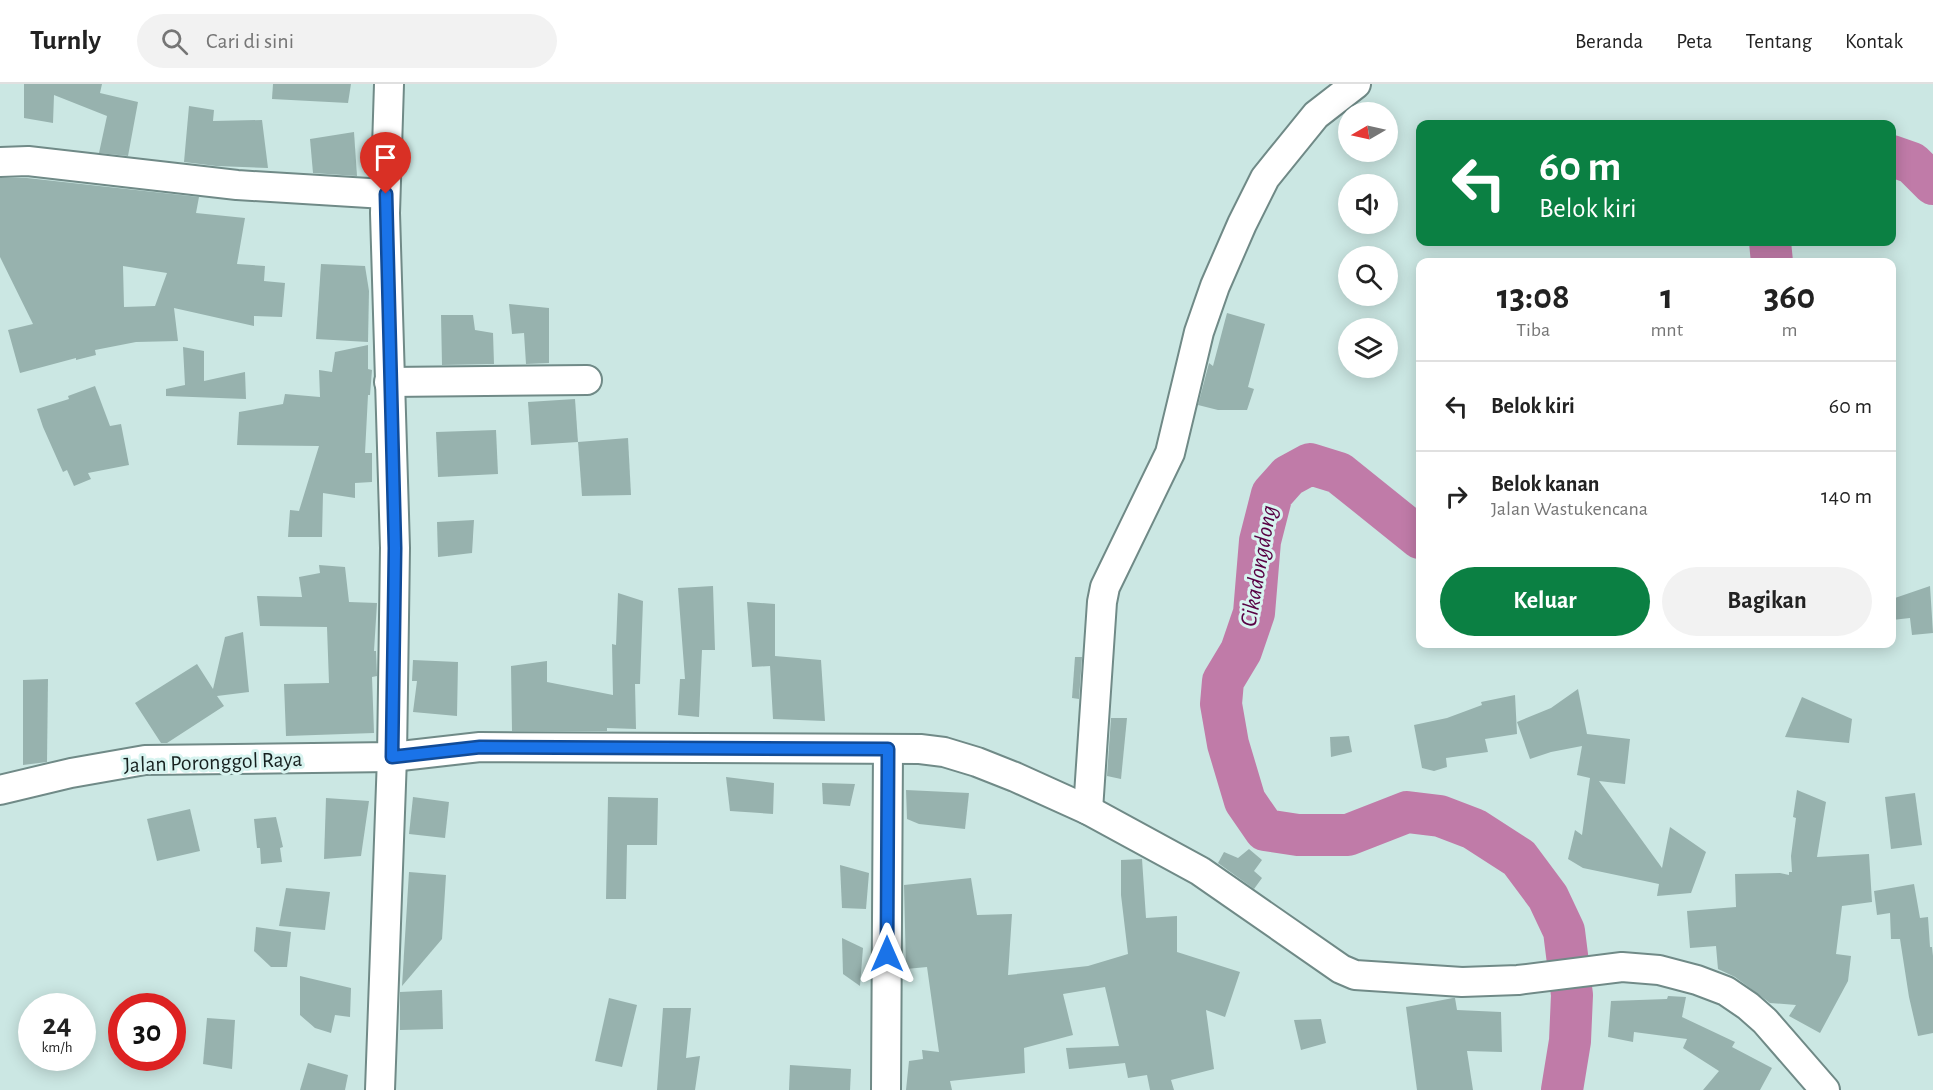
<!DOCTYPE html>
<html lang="id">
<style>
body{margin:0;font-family:"Alegreya Sans",sans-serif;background:#f2f2f2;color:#222;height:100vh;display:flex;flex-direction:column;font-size:22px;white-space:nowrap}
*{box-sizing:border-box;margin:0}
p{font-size:20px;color:#767676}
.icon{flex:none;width:33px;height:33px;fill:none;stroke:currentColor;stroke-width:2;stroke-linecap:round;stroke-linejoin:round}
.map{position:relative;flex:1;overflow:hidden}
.side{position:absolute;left:1416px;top:174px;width:480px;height:390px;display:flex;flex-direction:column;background:#fff;border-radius:12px;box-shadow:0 3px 15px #0003}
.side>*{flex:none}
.banner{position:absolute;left:1416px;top:36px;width:480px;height:126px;border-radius:12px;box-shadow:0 3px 15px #0003;background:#0b8043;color:#fff;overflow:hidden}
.needle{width:39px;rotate:261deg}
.controls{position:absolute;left:1338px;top:18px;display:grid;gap:12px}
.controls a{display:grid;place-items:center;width:60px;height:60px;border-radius:50%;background:#fff;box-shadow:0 3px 15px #0003;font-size:30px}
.speed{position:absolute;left:18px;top:909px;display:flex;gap:12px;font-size:30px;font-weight:700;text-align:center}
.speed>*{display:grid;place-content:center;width:78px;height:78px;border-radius:50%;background:#fff;box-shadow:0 3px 15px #0003;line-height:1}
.speed small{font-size:15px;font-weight:400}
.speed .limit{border:9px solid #d22;background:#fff;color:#111}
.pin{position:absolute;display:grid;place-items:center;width:51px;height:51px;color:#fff;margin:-62px -26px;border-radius:50% 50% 50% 0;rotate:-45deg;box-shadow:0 0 6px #0007}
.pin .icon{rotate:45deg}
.me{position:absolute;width:66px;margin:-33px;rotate:0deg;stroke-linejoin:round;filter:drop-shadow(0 0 4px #0008)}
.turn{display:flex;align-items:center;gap:21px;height:126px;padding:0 24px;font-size:27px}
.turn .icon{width:78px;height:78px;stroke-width:2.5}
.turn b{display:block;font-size:42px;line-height:51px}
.eta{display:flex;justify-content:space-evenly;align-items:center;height:102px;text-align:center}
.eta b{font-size:36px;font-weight:700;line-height:42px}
.primary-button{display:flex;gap:12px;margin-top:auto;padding:12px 24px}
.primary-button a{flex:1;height:69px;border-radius:36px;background:#0b8043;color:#fff;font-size:24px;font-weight:700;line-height:69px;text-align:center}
.primary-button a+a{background:#f2f2f2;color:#222}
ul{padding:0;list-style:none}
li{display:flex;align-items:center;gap:18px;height:90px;padding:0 24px;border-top:2px solid #e0e0e0}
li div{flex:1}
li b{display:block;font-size:22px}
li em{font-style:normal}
header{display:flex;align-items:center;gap:36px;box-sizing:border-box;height:84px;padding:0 30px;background:#fff;border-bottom:2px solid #e0e0e0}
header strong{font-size:28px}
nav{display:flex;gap:33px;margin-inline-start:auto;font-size:21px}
.search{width:420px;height:54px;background:#f2f2f2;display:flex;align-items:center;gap:15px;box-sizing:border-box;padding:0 21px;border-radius:33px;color:#767676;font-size:22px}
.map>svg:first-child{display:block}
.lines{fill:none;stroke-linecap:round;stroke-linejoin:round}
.river{stroke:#c07ba8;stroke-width:42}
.building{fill:#97b2ae;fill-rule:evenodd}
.minor-casing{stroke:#708a87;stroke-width:32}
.minor{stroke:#fff;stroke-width:28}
.route-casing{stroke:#114b97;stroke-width:15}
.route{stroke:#1a73e8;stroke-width:10}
.labels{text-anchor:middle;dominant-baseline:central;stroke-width:6;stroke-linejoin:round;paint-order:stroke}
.street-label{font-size:22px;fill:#16201f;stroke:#d8f4f0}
.water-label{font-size:24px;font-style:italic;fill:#580043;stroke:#d8f4f0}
</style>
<header>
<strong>Turnly</strong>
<div class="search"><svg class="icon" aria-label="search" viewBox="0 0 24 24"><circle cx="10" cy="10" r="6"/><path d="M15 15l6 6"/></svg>Cari di sini</div>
<nav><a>Beranda</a><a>Peta</a><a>Tentang</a><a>Kontak</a></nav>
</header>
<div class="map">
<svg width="1933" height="1006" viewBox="0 0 1933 1006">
<rect width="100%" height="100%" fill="#cbe7e3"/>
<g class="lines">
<!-- river -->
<g class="river">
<polyline points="1892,72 1912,79 1933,100"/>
<polyline points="1770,158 1772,178"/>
<polyline points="1420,454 1339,389 1310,380 1288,392 1272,410 1260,457 1254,529 1241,567 1223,597 1221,620 1228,660 1245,717 1265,746 1298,751 1348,751 1407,728 1440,732 1474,745 1519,774 1548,813 1564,847 1572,911 1570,957 1562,1006"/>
</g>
</g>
<!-- building -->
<g class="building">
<polygon points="24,0 102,0 100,9 138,18 128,72 99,69 107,32 54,11 53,39 24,34"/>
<polygon points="273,0 351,0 348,19 272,15"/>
<polygon points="189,22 214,26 213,37 262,36 268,84 216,82 184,78"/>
<polygon points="354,48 357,92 313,89 310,55"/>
<path d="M0 94H27L199 113 196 129 245 134 237 180 265 182 264 197 285 199 282 233 254 232V242L174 224 178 257 136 258 95 266 96 271 76 276V274L20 289 8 246 33 240 0 173ZM123 182 167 189 155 222 124 223Z"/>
<polygon points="321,180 365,182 369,207 368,258 316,255"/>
<polygon points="509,220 549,224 549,279 526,280 524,249 512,250"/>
<polygon points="1227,229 1265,240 1248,303 1254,305 1247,326 1218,326 1198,321 1209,279 1213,282"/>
<polygon points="441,231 473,231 475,246 493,249 494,280 442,281"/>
<polygon points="368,261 368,285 372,286 370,311 368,311 365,369 372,369 372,398 355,399 355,414 323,409 322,453 288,453 290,426 299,427 319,362 237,361 239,328 283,320 285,310 320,313 319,286 332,288 335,268"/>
<polygon points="183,263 204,267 204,297 245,288 246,315 166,312 166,305 185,301"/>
<polygon points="95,302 110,342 121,340 129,381 88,389 91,395 74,402 67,386 63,388 43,343 37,325 69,315 68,312"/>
<polygon points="575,315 578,358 531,361 528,318"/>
<polygon points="496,346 498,390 438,393 436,348"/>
<polygon points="628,354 631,411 582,412 578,358"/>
<polygon points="474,436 472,469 438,473 437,438"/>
<polygon points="319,481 345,483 349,518 377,519 374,567 376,567 377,592 372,593 374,649 286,652 284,600 329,599 327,543 260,542 257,512 302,513 299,493 320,489"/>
<polygon points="713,502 715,566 702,566 699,633 678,631 680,595 685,595 678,504"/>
<polygon points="1930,502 1933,549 1912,551 1910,534 1892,536 1892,515"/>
<polygon points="618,509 643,517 640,600 635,600 636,645 607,644 607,647 512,647 511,582 547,577 547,598 613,611 612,560 616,561"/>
<polygon points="747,518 775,520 775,572 821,576 825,637 773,635 770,582 752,583"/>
<polygon points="243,548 249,608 217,612 224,622 167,659 161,659 135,619 197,580 213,605 225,553"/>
<polygon points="1075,573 1082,573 1079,615 1072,614"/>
<polygon points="413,576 458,578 457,632 413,628 417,597 412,597"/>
<polygon points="48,595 47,678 23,681 23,596"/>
<polygon points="1578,605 1587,650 1630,655 1625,700 1599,697 1662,784 1670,743 1706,768 1691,809 1657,812 1659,800 1583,784 1568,775 1575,746 1582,751 1590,694 1577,691 1582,662 1551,668 1530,675 1517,638 1551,624"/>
<polygon points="1515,611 1517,650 1485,655 1488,668 1446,674 1447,683 1434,687 1422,684 1414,641 1447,634 1482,621 1481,618"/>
<polygon points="1802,613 1852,635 1849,659 1785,653"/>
<polygon points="1111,634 1127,634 1121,695 1107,692"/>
<polygon points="1349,652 1352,668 1331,673 1330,653"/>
<polygon points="726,693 774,699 773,730 730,727"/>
<polygon points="822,699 855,700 850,722 823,720"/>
<polygon points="906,706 969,709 965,745 919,740 907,735"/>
<polygon points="1797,706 1826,718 1817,773 1869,770 1872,818 1842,822 1836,870 1851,872 1848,897 1820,949 1789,932 1796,921 1770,919 1735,893 1718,885 1716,862 1690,864 1687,827 1736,823 1735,790 1780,789 1789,791 1789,788 1792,788 1791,772 1796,734 1793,733"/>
<polygon points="1915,709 1922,761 1891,765 1885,713"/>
<polygon points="413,713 449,718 445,754 409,750"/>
<polygon points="608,713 658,714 657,761 627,761 626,815 606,815"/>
<polygon points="326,714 369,717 361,772 324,775"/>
<polygon points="190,725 200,767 157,777 147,735"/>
<polygon points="276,733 283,763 280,764 282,778 261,780 260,764 257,764 254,735"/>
<polygon points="1249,765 1262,776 1254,787 1262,794 1254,805 1218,779 1224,768 1238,774"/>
<polygon points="1142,775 1146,834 1177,832 1177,868 1240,888 1225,933 1206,926 1214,985 1171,996 1174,1006 1150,1006 1147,991 1128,994 1125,979 1069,985 1066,964 1119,962 1105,903 1063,910 1073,951 1024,964 1025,989 950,997 952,1006 906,1006 909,977 923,975 922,966 939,968 927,883 906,885 904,801 971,794 977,831 1012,830 1008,891 1088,882 1128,870 1121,811 1121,776"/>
<polygon points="840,781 869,789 866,825 842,824"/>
<polygon points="409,788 446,791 442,855 402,902"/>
<polygon points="1914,800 1920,834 1928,833 1930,863 1932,863 1933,872 1933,949 1918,952 1909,913 1900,855 1891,855 1890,829 1877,831 1874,807"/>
<polygon points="286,804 330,808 325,846 279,842"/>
<polygon points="256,843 291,848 287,883 271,883 254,867"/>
<polygon points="842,854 863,864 860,902 843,890"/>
<polygon points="300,892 351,904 350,933 335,931 331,949 315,944 300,931"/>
<polygon points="442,906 443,945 400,946 400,908"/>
<polygon points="1668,912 1686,913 1682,933 1735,958 1732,963 1772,984 1760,1006 1703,1006 1719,987 1683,964 1687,955 1634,948 1633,958 1608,953 1611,917 1667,915"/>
<polygon points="609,914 637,921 622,983 595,977"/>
<polygon points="1453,914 1455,914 1457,926 1501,928 1502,968 1467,967 1473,1006 1417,1006 1406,923"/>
<polygon points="663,924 691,924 686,974 700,972 695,1006 657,1006"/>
<polygon points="207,934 235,936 232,985 203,980"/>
<polygon points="1321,935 1326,959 1301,966 1294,936"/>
<polygon points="308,979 348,991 345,1006 300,1006"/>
<polygon points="790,981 851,985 850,1006 789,1006"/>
</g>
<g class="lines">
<!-- minor casing -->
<g class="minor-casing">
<g id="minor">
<polyline points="0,78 28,77 237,101 385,110"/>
<polyline points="389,298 587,296"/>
<polyline points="0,706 71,689 145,676 392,673 480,663 920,665 944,668 977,678 1015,693 1088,726 1200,787 1341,885 1355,891 1462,898 1518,896 1622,883 1659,886 1697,896 1726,907 1748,922 1765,937 1825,1006"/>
<polyline points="1088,726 1102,518 1105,503 1170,369 1199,248 1215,202 1242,140 1265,94 1286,68 1316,31 1356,0"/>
<polyline points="380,1006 392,673 395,464 385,129 389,0"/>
<polyline points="886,1006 888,665"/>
</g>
</g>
<!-- minor -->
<use href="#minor" class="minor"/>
</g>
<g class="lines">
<!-- route casing -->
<g class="route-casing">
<polyline id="route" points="386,110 395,464 392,673 480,663 888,665 887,870"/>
</g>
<!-- route -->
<use href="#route" class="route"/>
</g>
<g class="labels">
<!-- street labels -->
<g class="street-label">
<text transform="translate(213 678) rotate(-2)">Jalan Poronggol Raya</text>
</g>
<!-- water labels -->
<g class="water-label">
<text transform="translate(1259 482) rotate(-80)">Cikadongdong</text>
</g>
</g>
</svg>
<div class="controls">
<a><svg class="needle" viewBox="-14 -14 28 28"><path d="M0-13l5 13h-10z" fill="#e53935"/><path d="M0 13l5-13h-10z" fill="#767676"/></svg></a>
<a><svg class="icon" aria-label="sound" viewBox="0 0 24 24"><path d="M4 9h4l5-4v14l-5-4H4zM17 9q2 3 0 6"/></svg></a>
<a><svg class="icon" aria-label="search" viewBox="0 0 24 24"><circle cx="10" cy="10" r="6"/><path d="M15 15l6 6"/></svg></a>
<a><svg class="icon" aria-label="layers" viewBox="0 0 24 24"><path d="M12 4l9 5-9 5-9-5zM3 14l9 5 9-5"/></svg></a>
</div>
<div class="speed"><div>24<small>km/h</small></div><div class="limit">30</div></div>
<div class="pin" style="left:386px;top:110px;background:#d93025"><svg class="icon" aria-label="arrive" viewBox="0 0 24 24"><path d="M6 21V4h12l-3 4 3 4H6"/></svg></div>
<svg class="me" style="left:887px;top:870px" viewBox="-20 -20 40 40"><path d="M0-17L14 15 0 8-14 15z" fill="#1a73e8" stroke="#fff" stroke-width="4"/></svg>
<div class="banner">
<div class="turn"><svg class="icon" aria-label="left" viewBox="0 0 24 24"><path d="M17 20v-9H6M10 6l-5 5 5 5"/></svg><div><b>60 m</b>Belok kiri</div></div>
</div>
<section class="side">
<div class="eta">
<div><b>13:08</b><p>Tiba</p></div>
<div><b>1</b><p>mnt</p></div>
<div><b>360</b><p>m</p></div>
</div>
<ul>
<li><svg class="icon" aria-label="left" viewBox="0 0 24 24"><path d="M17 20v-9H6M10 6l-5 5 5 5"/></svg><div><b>Belok kiri</b></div><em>60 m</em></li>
<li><svg class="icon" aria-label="right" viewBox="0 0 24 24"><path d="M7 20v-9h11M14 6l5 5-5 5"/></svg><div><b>Belok kanan</b><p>Jalan Wastukencana</p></div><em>140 m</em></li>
</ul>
<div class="primary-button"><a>Keluar</a><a>Bagikan</a></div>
</section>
</div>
